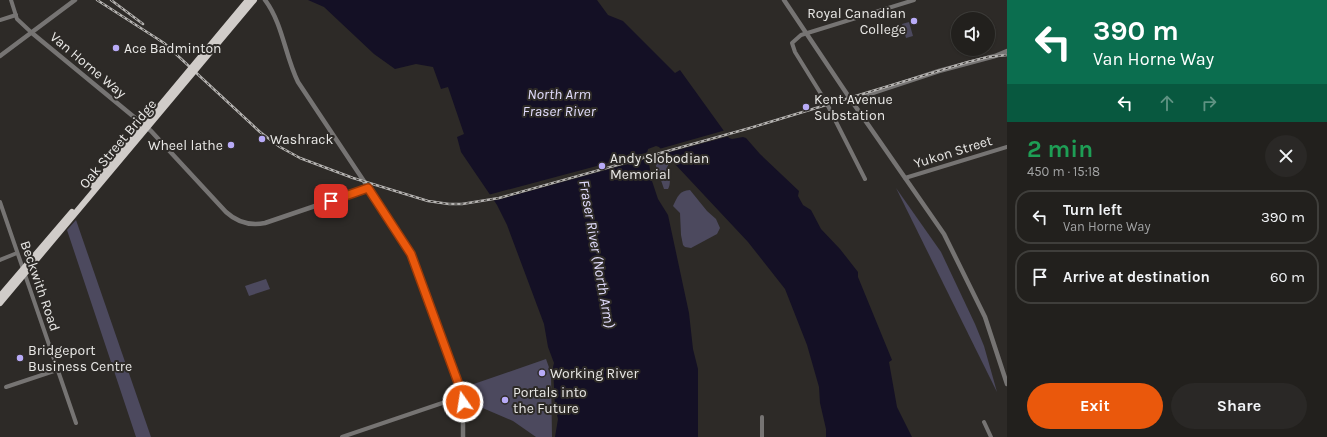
<!DOCTYPE html>
<meta charset="utf-8">
<style>
body{margin:0;font-family:Karla,sans-serif;background:#2a2826;color:#f1f3f6;height:100vh;display:flex;flex-direction:column;font-size:15px;white-space:nowrap}
*{box-sizing:border-box;margin:0}
p{font-size:13px;color:#a2a3a4}
.icon{flex:none;width:22px;height:22px;fill:none;stroke:currentColor;stroke-width:2;stroke-linecap:round;stroke-linejoin:round}
.map{position:relative;flex:1;overflow:hidden}
.side{display:flex;flex-direction:column;background:#22201d;width:320px}
.side>*{flex:none}
.banner{background:#0b6e4f;color:#fff;overflow:hidden}
.tools{position:absolute;left:951px;top:12px;display:grid;gap:8px}
.tools a{display:grid;place-items:center;width:44px;height:44px;border-radius:50%;background:#22201d;box-shadow:0 1px 3px #0004,0 0 0 1px #3f3e3b;font-size:20px}
.pin{position:absolute;display:grid;place-items:center;width:34px;height:34px;color:#fff;margin:-17px;border-radius:8px;box-shadow:0 2px 6px #0006}
.me{position:absolute;width:44px;margin:-22px;rotate:347deg;stroke-linejoin:round;filter:drop-shadow(0 0 3px #0008)}
.turn{display:flex;align-items:center;gap:14px;height:84px;padding:0 20px;font-size:18px}
.turn .icon{width:52px;height:52px;stroke-width:2.5}
.turn b{display:block;font-size:28px;line-height:34px}
.lanes{display:flex;align-items:center;height:38px;padding:0 20px;background:#0003;justify-content:center;gap:20px;direction:ltr}
.lanes .off{opacity:.35}
.round{display:grid;place-items:center;flex:none;width:42px;height:42px;border-radius:21px;background:#2a2826}
.head{display:flex;align-items:center;justify-content:space-between;height:68px;padding:0 20px}
h1{font-size:24px;font-weight:700;line-height:30px;color:#1e9e55}
.cta{display:flex;gap:8px;margin-top:auto;padding:8px 20px}
.cta a{flex:1;height:46px;border-radius:24px;background:#ea580c;color:#fff;font-size:16px;font-weight:700;line-height:46px;text-align:center}
.cta a+a{background:#2a2826;color:#f1f3f6}
ul{padding:0;list-style:none}
li{display:flex;align-items:center;gap:12px;height:54px;margin:0 8px 6px;padding:0 12px;border:2px solid #3f3e3b;border-radius:16px}
li div{flex:1}
li b{display:block;font-size:15px}
li em{font-style:normal}
main{display:flex;flex:1;min-height:0}
.map>svg:first-child{display:block}
.green{fill:#4c495e}
.water{fill:#141025}
.pier{fill:#2d2a27}
.lines{fill:none;stroke-linecap:round;stroke-linejoin:round}
.minor{stroke:#767473;stroke-width:4}
.tertiary{stroke:#767473;stroke-width:4.5}
.rail-casing{stroke:#b5b3b1;stroke-width:2.5}
.rail{stroke:#2d2a27;stroke-width:1;stroke-dasharray:3;stroke-linecap:butt}
.trunk-bridge{stroke:#d0ccc9;stroke-width:6}
.route-casing{stroke:#983908;stroke-width:10}
.route{stroke:#ea580c;stroke-width:7}
.poi-dot{fill:#b8abf7;stroke:#2d2a27;stroke-width:1.5}
.labels{text-anchor:middle;dominant-baseline:central;stroke-width:4;stroke-linejoin:round;paint-order:stroke}
.poi-label{font-size:14px;fill:#e9e8e6;stroke:#2d2a27;text-anchor:start}
.street-label{font-size:14px;fill:#e9e8e6;stroke:#2d2a27}
.water-label{font-size:15px;font-style:italic;fill:#e1dcfc;stroke:#2d2a27}
</style>
<main>
<div class="map">
<svg width="1007" height="437" viewBox="0 0 1007 437">
<rect width="100%" height="100%" fill="#2d2a27"/>
<!-- green -->
<g class="green">
<polygon points="909,22 913,36 906,38 902,24"/>
<path d="M660 160 669 164 667 167 671 174C669 180 671 184 668 189H664L655 163 656 161Z"/>
<polygon points="896,188 941,252 975,324 984,346 997,392"/>
<path d="M690 190 707 211 716 219 720 228 717 234 691 248 685 247 683 245 681 235 680 213 673 206C678 196 679 191 690 190Z"/>
<polygon points="76,220 151,437 136,437 67,230"/>
<polygon points="266,279 270,289 249,296 245,286"/>
<polygon points="546,359 551,373 552,437 536,437 513,421 471,403 467,391 465,387"/>
</g>
<!-- water -->
<polygon class="water" points="308,0 597,0 608,15 623,21 675,73 680,70 729,138 732,139 743,137 746,138 760,154 799,191 798,196 803,205 811,210 821,229 840,249 858,272 858,277 892,360 889,362 897,407 912,437 826,437 826,429 820,403 819,387 807,345 785,289 748,242 659,147 656,146 648,149 647,153 652,181 658,199 668,215 689,313 693,349 698,369 698,437 555,437 558,419 555,407 553,367 554,363 548,347 544,324 507,225 497,205 461,152 457,137 464,134 448,87 441,89 433,67 416,64 395,69 374,54 324,7"/>
<!-- pier -->
<g class="pier">
<polygon points="726,130 730,136 663,154 659,149"/>
<polygon points="649,152 650,158 501,199 492,201 488,195"/>
</g>
<g class="lines">
<!-- minor -->
<g class="minor">
<polyline points="11,0 17,19 32,33"/>
<polyline points="0,20 16,15"/>
<polyline points="905,178 1007,147"/>
<polyline points="865,179 826,102 795,52 792,43 801,35 914,0"/>
<polyline points="0,202 76,423"/>
<polyline points="0,260 17,253"/>
<polyline points="6,387 57,370"/>
<polyline points="762,417 762,437"/>
<polyline points="984,422 991,437"/>
<polyline points="342,437 463,396"/>
</g>
<!-- tertiary -->
<g class="tertiary">
<path d="M265 0C283 24 285 56 298 82L407 246 415 262 463 396V437"/>
<polyline points="784,0 851,100 944,234 985,317 1007,384"/>
<path d="M32 33 151 131 226 212C238 223 250 226 265 223L368 188"/>
<polyline points="0,56 75,0"/>
<polyline points="851,100 939,71 995,56 1007,51"/>
</g>
<!-- rail casing -->
<g class="rail-casing">
<g id="rail">
<polyline points="97,0 164,43 260,132 280,147 300,158 353,178 428,201 449,204 462,204 499,198 750,128 968,62 988,57 1007,55"/>
<polyline points="111,0 143,24"/>
</g>
</g>
<!-- rail -->
<use href="#rail" class="rail"/>
<!-- trunk-bridge -->
<g class="trunk-bridge">
<polyline points="93,186 248,0"/>
<polyline points="0,296 72,212"/>
<polyline points="0,303 254,0"/>
</g>
</g>
<g class="lines">
<!-- route casing -->
<g class="route-casing">
<polyline id="route" points="331,201 368,188 411,254 463,396 463,402"/>
</g>
<!-- route -->
<use href="#route" class="route"/>
</g>
<!-- markers -->
<g class="poi-dot">
<circle cx="914" cy="21" r="4"/>
<circle cx="116" cy="48" r="4"/>
<circle cx="806" cy="107" r="4"/>
<circle cx="262" cy="139" r="4"/>
<circle cx="231" cy="145" r="4"/>
<circle cx="602" cy="166" r="4"/>
<circle cx="20" cy="358" r="4"/>
<circle cx="542" cy="373" r="4"/>
<circle cx="505" cy="400" r="4"/>
</g>
<g class="labels">
<!-- poi labels -->
<g class="poi-label">
<text x="906" y="13" text-anchor="end">Royal Canadian<tspan x="906" dy="16">College</tspan></text>
<text x="124" y="48">Ace Badminton</text>
<text x="814" y="99">Kent Avenue<tspan x="814" dy="16">Substation</tspan></text>
<text x="270" y="139">Washrack</text>
<text x="223" y="145" text-anchor="end">Wheel lathe</text>
<text x="610" y="158">Andy Slobodian<tspan x="610" dy="16">Memorial</tspan></text>
<text x="28" y="350">Bridgeport<tspan x="28" dy="16">Business Centre</tspan></text>
<text x="550" y="373">Working River</text>
<text x="513" y="392">Portals into<tspan x="513" dy="16">the Future</tspan></text>
</g>
<!-- street labels -->
<g class="street-label">
<text transform="translate(88 65) rotate(40)">Van Horne Way</text>
<text transform="translate(118 144) rotate(-50)">Oak Street Bridge</text>
<text transform="translate(953 152) rotate(-17)">Yukon Street</text>
<text transform="translate(40 286) rotate(71)">Beckwith Road</text>
</g>
<!-- water labels -->
<g class="water-label">
<text x="559" y="94">North Arm<tspan x="559" dy="17">Fraser River</tspan></text>
<text transform="translate(597 254) rotate(80)">Fraser River (North Arm)</text>
</g>
</g>
</svg>
<div class="tools">
<a><svg class="icon" aria-label="sound" viewBox="0 0 24 24"><path d="M4 9h4l5-4v14l-5-4H4zM17 9q2 3 0 6"/></svg></a>
</div>
<div class="pin" style="left:331px;top:201px;background:#d93025"><svg class="icon" aria-label="arrive" viewBox="0 0 24 24"><path d="M6 21V4h12l-3 4 3 4H6"/></svg></div>
<svg class="me" style="left:463px;top:402px" viewBox="-20 -20 40 40"><circle r="17" fill="#ea580c" stroke="#fff" stroke-width="3"/><path d="M0-11L8 9 0 5-8 9z" fill="#fff"/></svg>
</div>
<section class="side">
<div class="banner">
<div class="turn"><svg class="icon" aria-label="left" viewBox="0 0 24 24"><path d="M17 20v-9H6M10 6l-5 5 5 5"/></svg><div><b>390 m</b>Van Horne Way</div></div>
<div class="lanes"><svg class="icon" aria-label="left" viewBox="0 0 24 24"><path d="M17 20v-9H6M10 6l-5 5 5 5"/></svg><svg class="icon off" aria-label="ahead" viewBox="0 0 24 24"><path d="M12 20V5M6 11l6-6 6 6"/></svg><svg class="icon off" aria-label="right" viewBox="0 0 24 24"><path d="M7 20v-9h11M14 6l5 5-5 5"/></svg></div>
</div>
<div class="head"><div><h1>2 min</h1><p>450 m · 15:18</p></div><a class="round"><svg class="icon" aria-label="close" viewBox="0 0 24 24"><path d="M6 6l12 12M18 6L6 18"/></svg></a></div>
<ul>
<li><svg class="icon" aria-label="left" viewBox="0 0 24 24"><path d="M17 20v-9H6M10 6l-5 5 5 5"/></svg><div><b>Turn left</b><p>Van Horne Way</p></div><em>390 m</em></li>
<li><svg class="icon" aria-label="arrive" viewBox="0 0 24 24"><path d="M6 21V4h12l-3 4 3 4H6"/></svg><div><b>Arrive at destination</b></div><em>60 m</em></li>
</ul>
<div class="cta"><a>Exit</a><a>Share</a></div>
</section>
</main>
